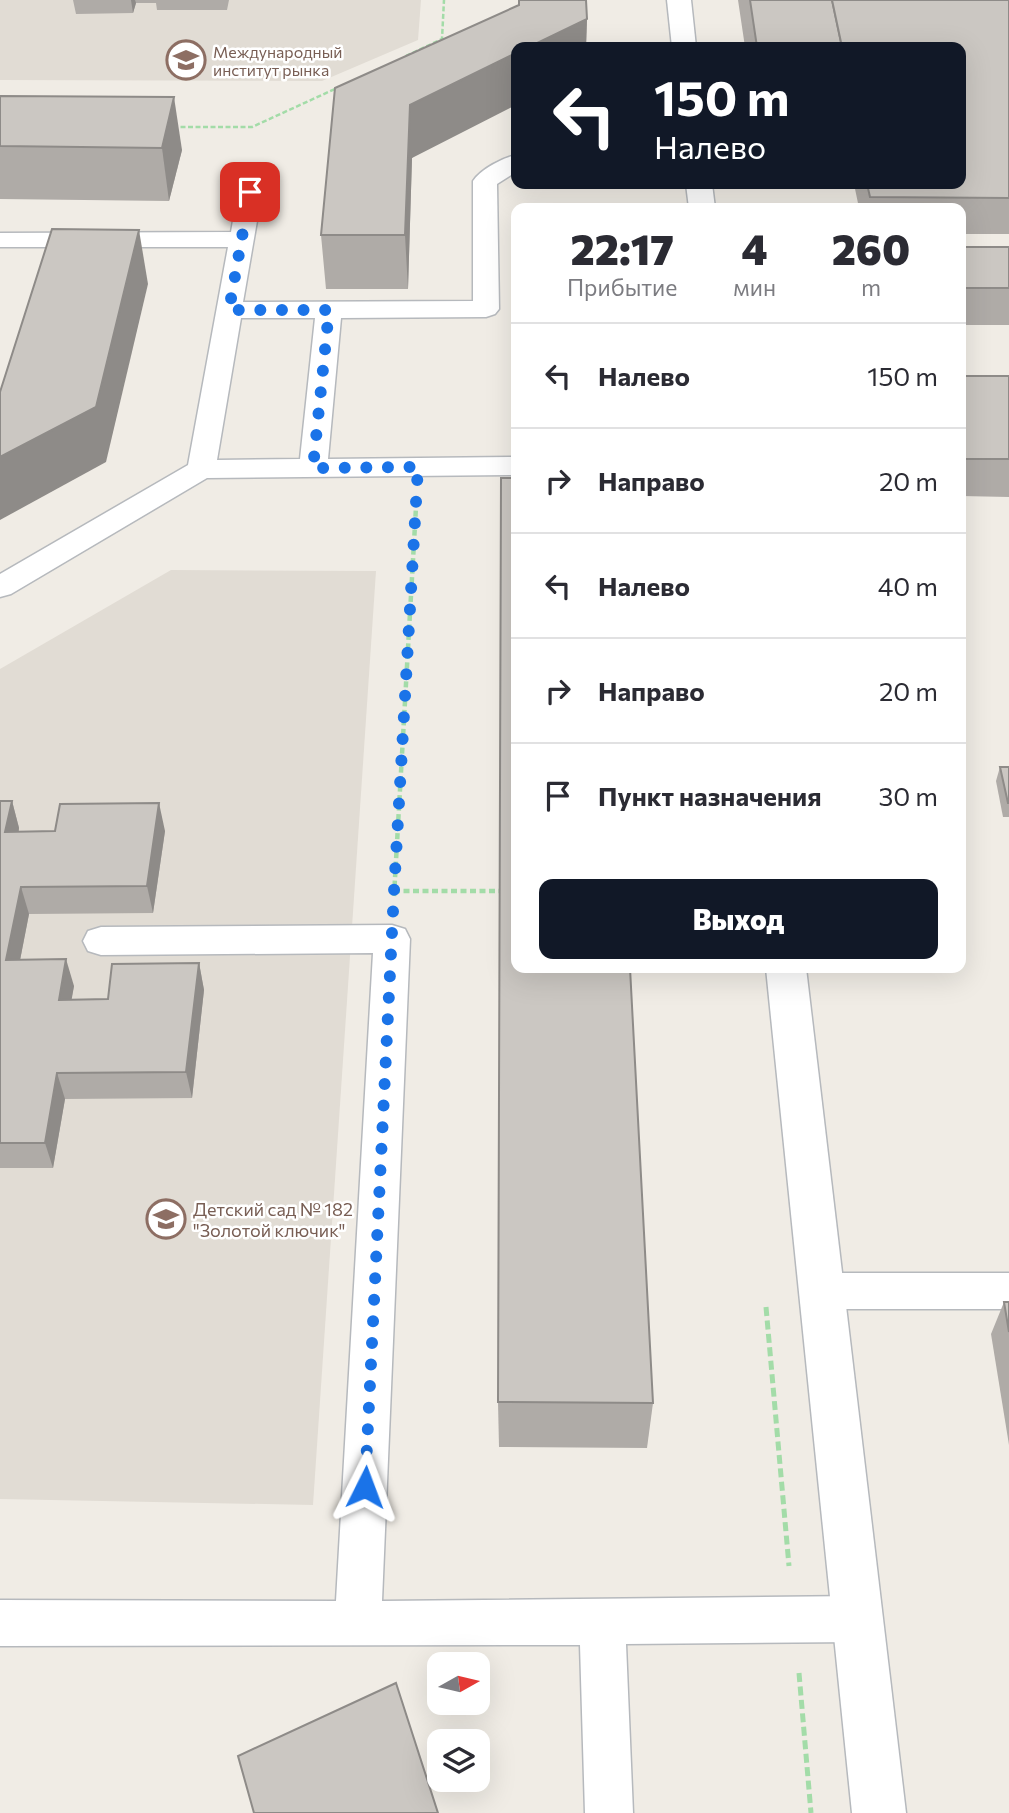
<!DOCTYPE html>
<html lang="ru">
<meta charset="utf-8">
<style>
body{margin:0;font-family:Commissioner,sans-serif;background:#f7f7f7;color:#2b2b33;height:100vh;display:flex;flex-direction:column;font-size:26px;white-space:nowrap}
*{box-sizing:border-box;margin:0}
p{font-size:23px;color:#7c7c81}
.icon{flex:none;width:38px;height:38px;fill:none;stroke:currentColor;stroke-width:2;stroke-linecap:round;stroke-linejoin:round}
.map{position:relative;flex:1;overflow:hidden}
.drawer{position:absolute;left:511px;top:203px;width:455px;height:770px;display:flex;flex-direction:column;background:#fff;border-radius:14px;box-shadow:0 7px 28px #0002}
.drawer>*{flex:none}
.guide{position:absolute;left:511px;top:42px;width:455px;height:147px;border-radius:14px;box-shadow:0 7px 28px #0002;background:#111827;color:#fff;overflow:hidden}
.needle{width:46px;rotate:82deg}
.fabs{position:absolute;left:427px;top:1652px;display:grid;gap:14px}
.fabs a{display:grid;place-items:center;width:63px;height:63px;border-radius:14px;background:#fff;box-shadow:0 7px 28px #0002;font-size:35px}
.pin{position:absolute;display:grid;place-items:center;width:60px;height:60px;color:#fff;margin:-30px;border-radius:14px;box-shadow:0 4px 10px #0006}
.me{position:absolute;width:77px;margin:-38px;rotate:3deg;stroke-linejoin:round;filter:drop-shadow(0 0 5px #0008)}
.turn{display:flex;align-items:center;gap:24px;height:147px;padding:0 28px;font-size:32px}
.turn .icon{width:91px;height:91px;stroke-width:2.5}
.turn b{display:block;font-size:49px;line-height:60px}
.eta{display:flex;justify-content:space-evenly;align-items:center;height:119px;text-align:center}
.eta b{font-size:42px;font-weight:800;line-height:49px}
.cta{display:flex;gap:14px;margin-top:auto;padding:14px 28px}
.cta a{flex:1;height:80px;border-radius:14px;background:#111827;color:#fff;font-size:28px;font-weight:800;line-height:80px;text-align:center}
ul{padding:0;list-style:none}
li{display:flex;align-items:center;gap:21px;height:105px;padding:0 28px;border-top:2px solid #e1e1e2}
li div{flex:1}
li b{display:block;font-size:26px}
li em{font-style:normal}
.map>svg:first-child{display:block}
.education{fill:#e1dcd4}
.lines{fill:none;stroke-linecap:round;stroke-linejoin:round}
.service-casing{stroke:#b6b9bd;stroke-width:3}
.minor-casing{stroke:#b6b9bd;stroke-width:3}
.path-far2{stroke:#a3dca8;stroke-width:2.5;stroke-dasharray:5 2.5;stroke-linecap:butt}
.path-far1{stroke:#a3dca8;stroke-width:4.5;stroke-dasharray:6 3.5;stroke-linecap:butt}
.path{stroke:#a3dca8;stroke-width:5;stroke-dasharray:9 4.5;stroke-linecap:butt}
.service{fill:#fff;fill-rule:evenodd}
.minor{fill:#fff;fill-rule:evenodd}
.wall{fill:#afaba7}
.shaded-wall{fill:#8e8b88}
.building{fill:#cbc7c2;stroke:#8e8b88;stroke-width:2}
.route{stroke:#1a73e8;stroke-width:12;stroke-dasharray:0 21.6}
.labels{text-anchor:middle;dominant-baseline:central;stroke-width:5;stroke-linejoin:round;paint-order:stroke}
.far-education-label{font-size:16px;fill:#785e54;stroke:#fff;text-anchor:start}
.education-label{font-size:18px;fill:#785e54;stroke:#fff;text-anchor:start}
</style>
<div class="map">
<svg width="1009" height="1813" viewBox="0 0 1009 1813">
<rect width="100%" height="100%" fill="#f0ece5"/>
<!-- education -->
<g class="education">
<polygon points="0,0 421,0 418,40 322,81 0,80"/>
<polygon points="171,570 376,571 313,1505 0,1499 0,669"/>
</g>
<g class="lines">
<!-- service casing -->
<g class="service-casing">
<g id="service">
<path d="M516 155V172L497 184 499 309 495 314 486 317 341 318 328 459 516 457V475L207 478 11 594 0 597V574L188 465 228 247H0V233L231 232 238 192 241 187 250 185 259 187 262 192 243 302 473 301V181C481 169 502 158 516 155ZM241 318H315L300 459 217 460Z"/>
<polygon points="392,925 405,929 410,939 382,1601 858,1596 874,1603 881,1619 874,1635 858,1642 626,1644 633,1813 585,1813 580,1645 0,1646 0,1600 336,1601 373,953 101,955 88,951 83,941 88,931 101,927"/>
<polygon points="821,1273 1009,1273 1009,1309 821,1309 807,1304 801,1291 807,1278"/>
</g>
</g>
<!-- minor casing -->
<g class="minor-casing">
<g id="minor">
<polygon points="667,0 691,0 696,47 672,47"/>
<polygon points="686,184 712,184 715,208 689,208"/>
<polygon points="766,968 806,968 906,1813 852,1813"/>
</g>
</g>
<!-- path-far2 -->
<g class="path-far2">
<polyline points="406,56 442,39 444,0"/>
<polyline points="173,127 252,127 337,88"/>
</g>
<!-- path-far1 -->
<g class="path-far1">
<polyline points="394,891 500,891"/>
<polyline points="394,896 416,507"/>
</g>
<!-- path -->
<g class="path">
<polyline points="766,1307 789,1566"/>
<polyline points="799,1673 811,1813"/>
</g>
<!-- service -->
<use href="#service" class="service"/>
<!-- minor -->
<use href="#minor" class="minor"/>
</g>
<!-- wall -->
<g class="wall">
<polygon points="73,0 229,0 227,10 157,10 156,3 136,3 133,13 76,14"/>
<polygon points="738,0 1009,0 1009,234 961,234 961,208 859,208 854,184 961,184 961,47 745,47"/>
<polygon points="587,19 586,47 516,47 412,158 408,289 326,289 321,235 335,88"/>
<polygon points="0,96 182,150 169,201 0,199"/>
<rect x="961" y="247" width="48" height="78"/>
<polygon points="961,376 1009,376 1009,497 961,496"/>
<polygon points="1000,767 1009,767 1009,817 1003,817 996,781"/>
<polygon points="0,801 12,801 19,828 19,832 165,831 153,913 29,914 20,960 74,986 71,1000 108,999 199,963 204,990 192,1098 65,1099 53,1168 0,1168"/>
<polygon points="1004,1302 1009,1302 1009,1445 991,1334"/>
<polygon points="498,1402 653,1403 647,1448 499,1447"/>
</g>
<!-- shaded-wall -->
<g class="shaded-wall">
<polygon points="131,0 135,0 136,3 133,13"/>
<polygon points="587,19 586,47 529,47"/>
<polygon points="516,53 516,105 412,158 408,289 405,235 410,105"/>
<polygon points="174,97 182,150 169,201 162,148"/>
<polygon points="139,230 148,284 106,462 0,520 0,457"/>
<polygon points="12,801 19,828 13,859 5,832"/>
<polygon points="159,803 165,831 153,913 147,886"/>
<polygon points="21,887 29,914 15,986 6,960"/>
<polygon points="66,959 74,986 67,1026 59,1000"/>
<polygon points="199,963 204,990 192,1098 186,1072"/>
<polygon points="57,1073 65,1099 53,1168 45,1143"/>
</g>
<!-- building -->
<g class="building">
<polygon points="519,0 586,0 587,19 529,47 516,47 516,53 410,105 405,235 321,235 335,88 519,5"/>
<polygon points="750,0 832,0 842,47 757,47"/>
<polygon points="832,0 1009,0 1009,198 870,197 867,184 961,184 961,47 842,47"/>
<polygon points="0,96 174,97 162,148 0,146"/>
<polygon points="52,229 139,230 96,407 0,457 0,392"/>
<rect x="961" y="247" width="48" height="41"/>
<rect x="961" y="376" width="48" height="83"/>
<polygon points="501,478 516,478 516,968 630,968 653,1403 498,1402"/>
<polygon points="1000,767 1009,767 1009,803 1008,803"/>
<polygon points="0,801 12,801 5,832 55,831 60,804 159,803 147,886 21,887 6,960 66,959 59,1000 108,999 112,964 199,963 186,1072 57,1073 45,1143 0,1143"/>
<polygon points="1004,1302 1009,1302 1009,1332"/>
<polygon points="396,1683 438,1813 254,1813 238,1756"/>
</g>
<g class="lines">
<!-- route -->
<polyline class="route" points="250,192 229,310 329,310 313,468 418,467 394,891 365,1487"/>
</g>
<!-- icons -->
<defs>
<g id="university-ring" transform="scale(2.0125)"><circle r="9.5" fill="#fff" stroke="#8d6e63" stroke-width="1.5"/><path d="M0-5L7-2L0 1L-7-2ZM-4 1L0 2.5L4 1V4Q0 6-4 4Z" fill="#8d6e63"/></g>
<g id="school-ring" transform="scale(2.0125)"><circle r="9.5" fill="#fff" stroke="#8d6e63" stroke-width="1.5"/><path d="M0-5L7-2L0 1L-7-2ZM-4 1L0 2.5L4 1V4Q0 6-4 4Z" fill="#8d6e63"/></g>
</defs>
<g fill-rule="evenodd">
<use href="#university-ring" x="186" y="60"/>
<use href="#school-ring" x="166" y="1219"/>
</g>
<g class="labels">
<!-- far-education labels -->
<g class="far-education-label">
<text x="213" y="51">Международный<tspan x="213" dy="18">институт рынка</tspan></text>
</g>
<!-- education labels -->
<g class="education-label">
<text x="193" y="1209">Детский сад № 182<tspan x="193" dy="21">"Золотой ключик"</tspan></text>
</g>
</g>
</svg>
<div class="fabs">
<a><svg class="needle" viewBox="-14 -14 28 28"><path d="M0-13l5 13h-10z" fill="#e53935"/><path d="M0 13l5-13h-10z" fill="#7c7c81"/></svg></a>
<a><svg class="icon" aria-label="layers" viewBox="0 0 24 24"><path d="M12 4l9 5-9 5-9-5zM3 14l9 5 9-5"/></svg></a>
</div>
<div class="pin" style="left:250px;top:192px;background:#d93025"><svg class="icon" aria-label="arrive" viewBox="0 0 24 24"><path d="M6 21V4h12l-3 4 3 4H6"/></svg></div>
<svg class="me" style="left:365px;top:1487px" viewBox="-20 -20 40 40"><path d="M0-17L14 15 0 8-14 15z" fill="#1a73e8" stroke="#fff" stroke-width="4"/></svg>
<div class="guide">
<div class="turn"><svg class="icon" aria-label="left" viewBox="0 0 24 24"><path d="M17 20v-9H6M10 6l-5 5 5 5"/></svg><div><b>150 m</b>Налево</div></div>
</div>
<section class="drawer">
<div class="eta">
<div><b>22:17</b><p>Прибытие</p></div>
<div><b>4</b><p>мин</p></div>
<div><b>260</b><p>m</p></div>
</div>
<ul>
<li><svg class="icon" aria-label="left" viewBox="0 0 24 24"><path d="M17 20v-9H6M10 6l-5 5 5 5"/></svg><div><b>Налево</b></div><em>150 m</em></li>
<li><svg class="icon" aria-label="right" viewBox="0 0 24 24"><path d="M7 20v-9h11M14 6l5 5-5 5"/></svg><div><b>Направо</b></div><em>20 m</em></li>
<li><svg class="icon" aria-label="left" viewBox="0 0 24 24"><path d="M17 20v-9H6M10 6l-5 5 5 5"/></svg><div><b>Налево</b></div><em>40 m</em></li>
<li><svg class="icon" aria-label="right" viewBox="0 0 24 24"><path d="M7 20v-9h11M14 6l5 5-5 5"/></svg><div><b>Направо</b></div><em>20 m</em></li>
<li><svg class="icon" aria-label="arrive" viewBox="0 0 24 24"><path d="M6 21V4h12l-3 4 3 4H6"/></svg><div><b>Пункт назначения</b></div><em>30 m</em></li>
</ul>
<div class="cta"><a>Выход</a></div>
</section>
</div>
